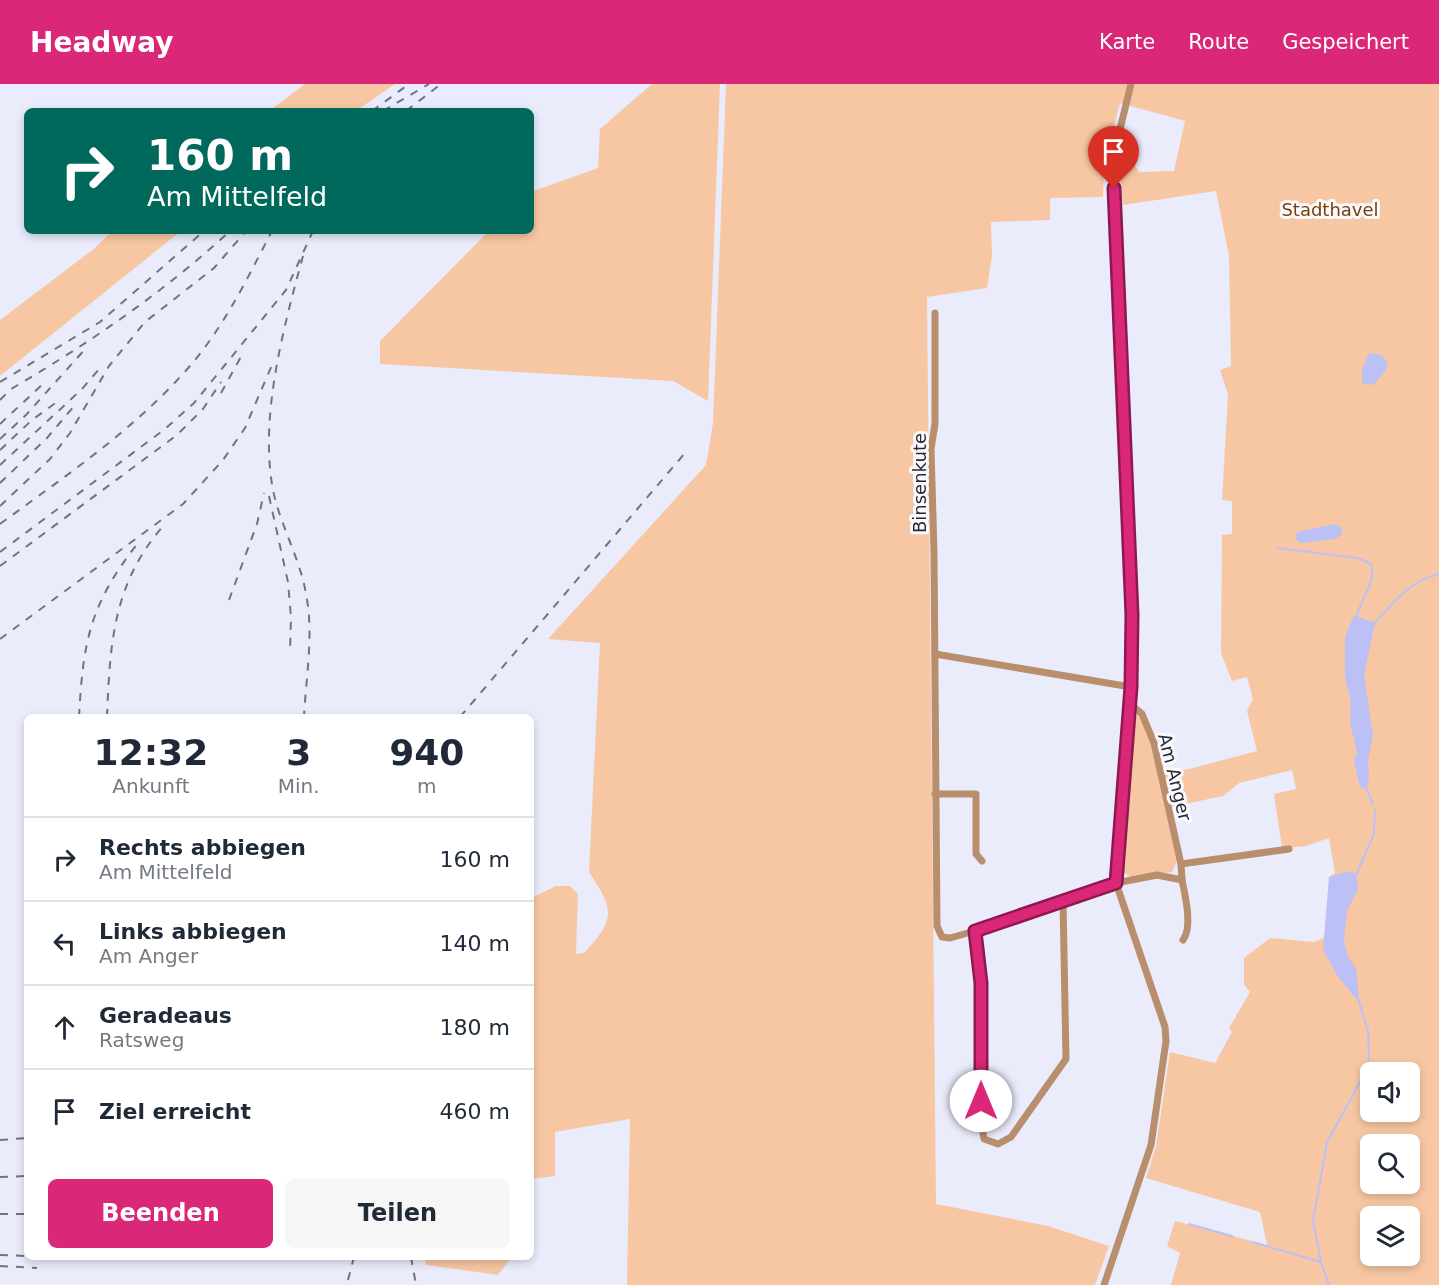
<!DOCTYPE html>
<html lang="de">
<style>
body{margin:0;font-family:"DejaVu Sans",sans-serif;background:#f6f6f7;color:#1f2937;height:100vh;display:flex;flex-direction:column;font-size:22px;white-space:nowrap}
*{box-sizing:border-box;margin:0}
p{font-size:20px;color:#747a83}
.icon{flex:none;width:33px;height:33px;fill:none;stroke:currentColor;stroke-width:2;stroke-linecap:round;stroke-linejoin:round}
.map{position:relative;flex:1;overflow:hidden}
.details{position:absolute;left:24px;top:630px;width:510px;height:546px;display:flex;flex-direction:column;background:#fff;border-radius:9px;box-shadow:0 3px 9px #0003}
.details>*{flex:none}
.hud{position:absolute;left:24px;top:24px;width:510px;height:126px;border-radius:9px;box-shadow:0 3px 9px #0003;background:#00695c;color:#fff;overflow:hidden}
.controls{position:absolute;left:1360px;top:978px;display:grid;gap:12px}
.controls a{display:grid;place-items:center;width:60px;height:60px;border-radius:9px;background:#fff;box-shadow:0 3px 9px #0003;font-size:30px}
.pin{position:absolute;display:grid;place-items:center;width:51px;height:51px;color:#fff;margin:-62px -26px;border-radius:50% 50% 50% 0;rotate:-45deg;box-shadow:0 0 6px #0007}
.pin .icon{rotate:45deg}
.me{position:absolute;width:66px;margin:-33px;rotate:0deg;stroke-linejoin:round;filter:drop-shadow(0 0 4px #0008)}
.turn{display:flex;align-items:center;gap:21px;height:126px;padding:0 24px;font-size:27px}
.turn .icon{width:78px;height:78px;stroke-width:2.5}
.turn b{display:block;font-size:42px;line-height:51px}
.eta{display:flex;justify-content:space-evenly;align-items:center;height:102px;text-align:center}
.eta b{font-size:36px;font-weight:800;line-height:42px}
.primary-button{display:flex;gap:12px;margin-top:auto;padding:12px 24px}
.primary-button a{flex:1;height:69px;border-radius:9px;background:#db2777;color:#fff;font-size:24px;font-weight:800;line-height:69px;text-align:center}
.primary-button a+a{background:#f6f6f7;color:#1f2937}
ul{padding:0;list-style:none}
li{display:flex;align-items:center;gap:18px;height:84px;padding:0 24px;border-top:2px solid #e0e1e3}
li div{flex:1}
li b{display:block;font-size:22px}
li em{font-style:normal}
header{display:flex;align-items:center;gap:36px;box-sizing:border-box;height:84px;padding:0 30px;background:#db2777;color:#fff}
header strong{font-size:28px}
nav{display:flex;gap:33px;margin-inline-start:auto;font-size:21px}
.map>svg:first-child{display:block}
.green{fill:#f7c7a3;fill-rule:evenodd}
.water{fill:#bbc0f6}
.lines{fill:none;stroke-linecap:round;stroke-linejoin:round}
.stream{stroke:#bbc0f6;stroke-width:2}
.minor{stroke:#b98e6d;stroke-width:7}
.rail{stroke:#71737e;stroke-width:2;stroke-dasharray:8 8;stroke-linecap:butt}
.route-casing{stroke:#8e194d;stroke-width:15}
.route{stroke:#db2777;stroke-width:10}
.labels{text-anchor:middle;dominant-baseline:central;stroke-width:6;stroke-linejoin:round;paint-order:stroke}
.park-label{font-size:18px;fill:#7a4107;stroke:#fafafe}
.street-label{font-size:18px;fill:#272830;stroke:#fafafe}
</style>
<header>
<strong>Headway</strong>
<nav><a>Karte</a><a>Route</a><a>Gespeichert</a></nav>
</header>
<div class="map">
<svg width="1439" height="1201" viewBox="0 0 1439 1201">
<rect width="100%" height="100%" fill="#eaecfc"/>
<!-- green -->
<g class="green">
<polygon points="305,0 395,0 356,27 269,27"/>
<polygon points="652,0 720,0 708,317 673,297 380,280 380,257 489,147 531,147 531,108 598,84 600,45"/>
<path d="M726 0H1439V1201H1171L1180 1169 1167 1162 1175 1137 1267 1161 1260 1128 1146 1094 1156 1062 1170 968 1215 979 1232 948 1229 944 1250 908 1244 900V874L1270 854 1314 858 1326 853 1329 793 1335 789 1329 754 1306 762 1282 764 1274 710 1296 705 1292 686 1239 699 1223 712 1171 723 1163 689 1189 685 1257 667 1247 627 1253 615 1247 593 1232 597 1221 569 1222 451 1232 450V417L1222 416 1228 311 1220 286 1231 282 1229 172 1216 107 1123 121 1119 77 1133 79 1139 88 1174 87 1185 37 1120 19 1104 81 1103 113 1050 114V136L991 138 992 172 987 204 927 213 936 1120 1048 1142 1109 1162 1095 1201H627L630 1035 555 1048V1092L531 1095V814L556 802H570L578 810 576 870 584 869C616 835 614 826 589 788L600 559 548 555 706 381 713 339ZM1371 988H1410V1028H1371ZM1371 1060H1410V1100H1371ZM1371 1132H1410V1172H1371Z"/>
<polygon points="112,147 181,147 0,292 0,236 95,164"/>
<polygon points="1133,630 1140,633 1151,659 1178,775 1172,788 1131,793 1124,789"/>
<polygon points="425,1173 512,1173 498,1191 426,1181"/>
</g>
<!-- water -->
<g class="water">
<polygon points="1369,269 1382,271 1388,280 1384,289 1373,301 1362,299 1362,286"/>
<polygon points="1335,440 1342,444 1342,450 1335,455 1301,459 1295,454 1297,448"/>
<polygon points="1354,531 1375,539 1364,591 1373,652 1368,676 1369,695 1366,705 1360,703 1354,677 1357,669 1350,638 1351,618 1345,593 1345,553"/>
<polygon points="1349,787 1356,790 1358,805 1347,827 1344,856 1348,873 1356,884 1359,914 1355,914 1337,891 1323,866 1329,793"/>
</g>
<g class="lines">
<!-- stream -->
<g class="stream">
<path d="M1278 464 1358 474 1371 480C1377 498 1359 518 1356 534"/>
<path d="M1373 541C1392 520 1410 496 1439 490"/>
<polyline points="1366,704 1373,720"/>
<polyline points="1356,791 1374,750 1375,726"/>
<polyline points="1189,1140 1232,1152"/>
<polyline points="1252,1158 1321,1178"/>
<polyline points="1329,1201 1321,1178 1313,1137 1327,1058 1364,991 1369,974 1368,947 1358,914"/>
</g>
<!-- minor -->
<g class="minor">
<polyline points="935,229 935,340 931,365 934,468 937,842 942,853 950,854 975,847 1116,799 1157,791 1182,796 1181,780 1154,659 1142,630 1129,619"/>
<polyline points="935,570 1131,603"/>
<polyline points="935,710 976,710 976,770 982,777"/>
<polyline points="1181,780 1289,765"/>
<path d="M1182 796C1185 811 1193 843 1183 856"/>
<polyline points="975,847 981,899 981,1038 984,1055 998,1060 1011,1053 1066,975 1063,817"/>
<polyline points="1104,1201 1151,1061 1166,957 1165,943 1116,799 1131,603 1132,531 1113,88 1113,74 1131,0"/>
</g>
<!-- rail -->
<g class="rail">
<polyline points="372,27 409,0"/>
<polyline points="383,27 429,0"/>
<polyline points="406,27 441,0"/>
<path d="M303 172C284 242 259 332 273 406 280 441 300 474 306 510 314 549 306 593 304 633"/>
<polyline points="0,298 100,238 204,147"/>
<polyline points="221,309 243,269"/>
<path d="M0 316 11 305C88 260 164 208 230 147"/>
<polyline points="0,340 44,299"/>
<polyline points="0,355 26,331 87,263"/>
<polyline points="0,366 32,336 61,315"/>
<polyline points="0,381 81,306 101,283"/>
<polyline points="0,399 47,354 75,321"/>
<polyline points="269,412 288,498 291,533 290,568"/>
<polyline points="0,422 50,375 70,349 109,282 145,238 214,184 246,147"/>
<path d="M0 440C68 390 140 342 195 276 227 237 249 191 272 147"/>
<polyline points="0,468 165,345 194,319 286,206 313,147"/>
<polyline points="0,482 177,351 203,325 221,298"/>
<polyline points="229,516 257,440 264,409"/>
<polyline points="0,555 183,420 223,376 245,344 272,281"/>
<path d="M79 633C83 557 90 520 138 459"/>
<path d="M107 633C110 559 113 498 165 440"/>
<polyline points="460,633 685,369"/>
<polyline points="0,1056 27,1054"/>
<polyline points="0,1093 27,1092"/>
<polyline points="0,1130 27,1130"/>
<polyline points="0,1171 27,1172"/>
<polyline points="411,1173 416,1201"/>
<polyline points="0,1182 37,1184"/>
<polyline points="348,1196 354,1173"/>
</g>
</g>
<g class="lines">
<!-- route casing -->
<g class="route-casing">
<polyline id="route" points="981,1017 981,899 975,847 1116,799 1131,603 1132,531 1114,104"/>
</g>
<!-- route -->
<use href="#route" class="route"/>
</g>
<g class="labels">
<!-- park labels -->
<g class="park-label">
<text x="1330" y="125">Stadthavel</text>
</g>
<!-- street labels -->
<g class="street-label">
<text transform="translate(919 399) rotate(-90)">Binsenkute</text>
<text transform="translate(1175 693) rotate(76)">Am Anger</text>
</g>
</g>
</svg>
<div class="controls">
<a><svg class="icon" aria-label="sound" viewBox="0 0 24 24"><path d="M4 9h4l5-4v14l-5-4H4zM17 9q2 3 0 6"/></svg></a>
<a><svg class="icon" aria-label="search" viewBox="0 0 24 24"><circle cx="10" cy="10" r="6"/><path d="M15 15l6 6"/></svg></a>
<a><svg class="icon" aria-label="layers" viewBox="0 0 24 24"><path d="M12 4l9 5-9 5-9-5zM3 14l9 5 9-5"/></svg></a>
</div>
<div class="pin" style="left:1114px;top:104px;background:#d93025"><svg class="icon" aria-label="arrive" viewBox="0 0 24 24"><path d="M6 21V4h12l-3 4 3 4H6"/></svg></div>
<svg class="me" style="left:981px;top:1017px" viewBox="-20 -20 40 40"><circle r="19" fill="#fff"/><path d="M0-13L10 11 0 6-10 11z" fill="#db2777"/></svg>
<div class="hud">
<div class="turn"><svg class="icon" aria-label="right" viewBox="0 0 24 24"><path d="M7 20v-9h11M14 6l5 5-5 5"/></svg><div><b>160 m</b>Am Mittelfeld</div></div>
</div>
<section class="details">
<div class="eta">
<div><b>12:32</b><p>Ankunft</p></div>
<div><b>3</b><p>Min.</p></div>
<div><b>940</b><p>m</p></div>
</div>
<ul>
<li><svg class="icon" aria-label="right" viewBox="0 0 24 24"><path d="M7 20v-9h11M14 6l5 5-5 5"/></svg><div><b>Rechts abbiegen</b><p>Am Mittelfeld</p></div><em>160 m</em></li>
<li><svg class="icon" aria-label="left" viewBox="0 0 24 24"><path d="M17 20v-9H6M10 6l-5 5 5 5"/></svg><div><b>Links abbiegen</b><p>Am Anger</p></div><em>140 m</em></li>
<li><svg class="icon" aria-label="ahead" viewBox="0 0 24 24"><path d="M12 20V5M6 11l6-6 6 6"/></svg><div><b>Geradeaus</b><p>Ratsweg</p></div><em>180 m</em></li>
<li><svg class="icon" aria-label="arrive" viewBox="0 0 24 24"><path d="M6 21V4h12l-3 4 3 4H6"/></svg><div><b>Ziel erreicht</b></div><em>460 m</em></li>
</ul>
<div class="primary-button"><a>Beenden</a><a>Teilen</a></div>
</section>
</div>
